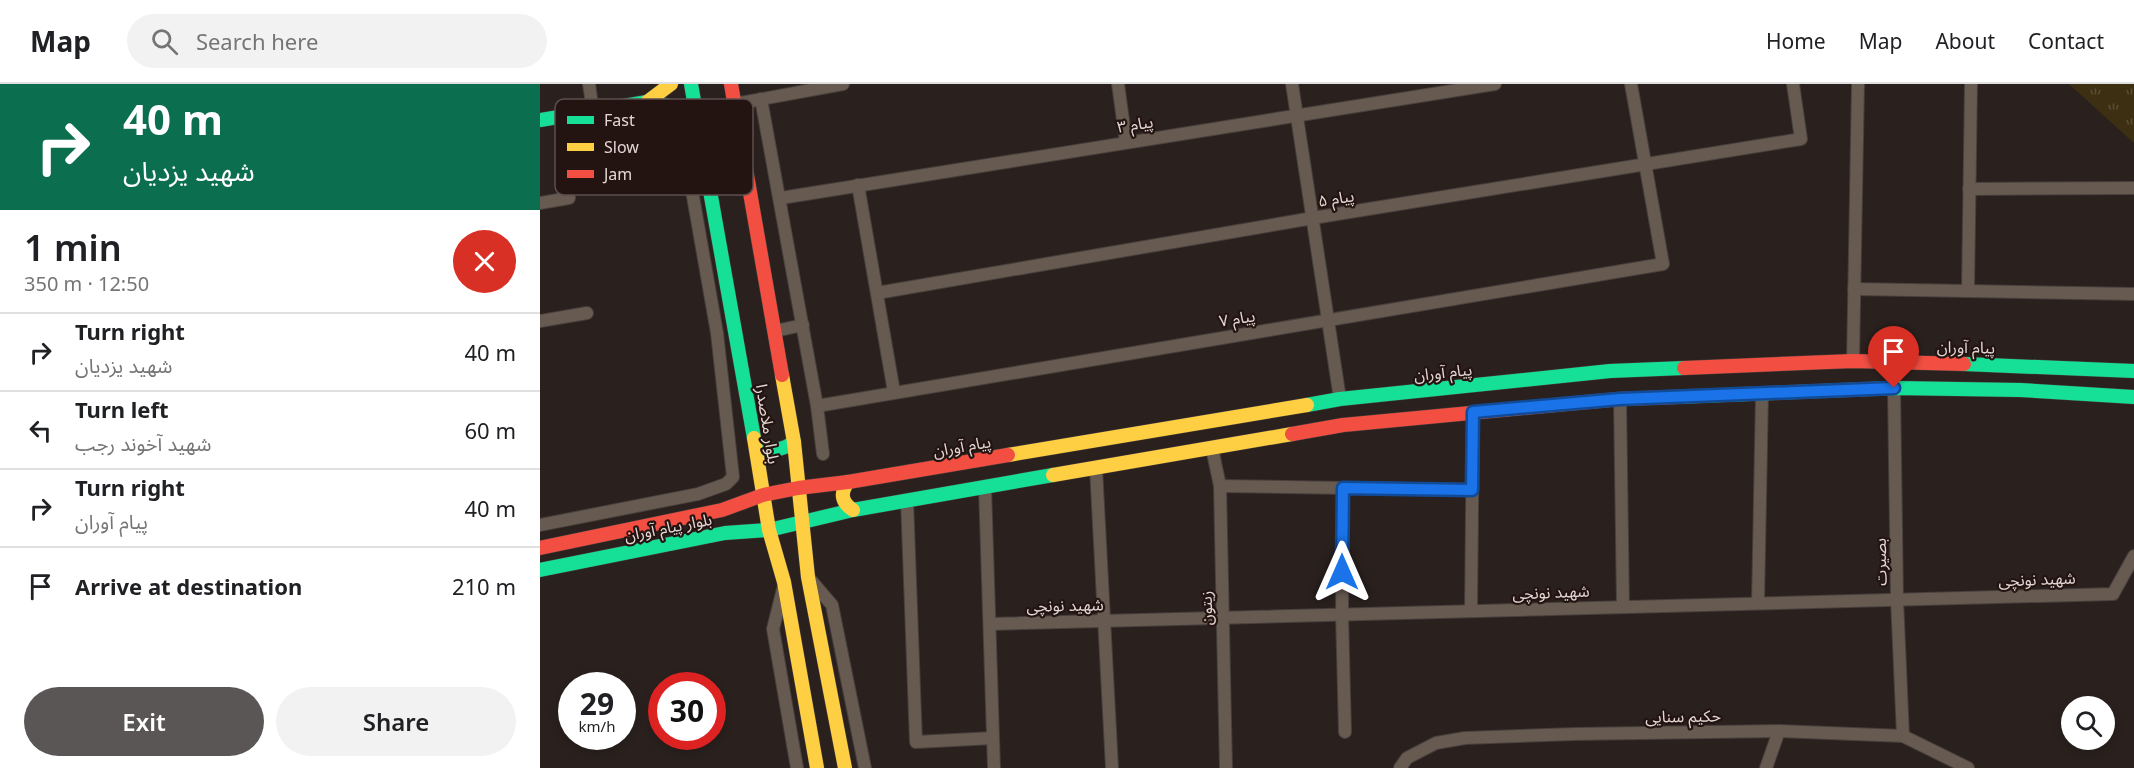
<!DOCTYPE html>
<meta charset="utf-8">
<style>
body{margin:0;font-family:"Noto Sans","Noto Sans Arabic",sans-serif;background:#f2f2f2;color:#202124;height:100vh;display:flex;flex-direction:column;font-size:22px;white-space:nowrap}
*{box-sizing:border-box;margin:0}
p{font-size:20px;color:#757577}
.icon{flex:none;width:33px;height:33px;fill:none;stroke:currentColor;stroke-width:2;stroke-linecap:round;stroke-linejoin:round}
.map{position:relative;flex:1;overflow:hidden}
.drawer{display:flex;flex-direction:column;background:#fff;width:540px}
.drawer>*{flex:none}
.guide{background:#0b6e4f;color:#fff;overflow:hidden}
.controls{position:absolute;left:1521px;top:612px;display:grid;gap:12px}
.controls a{display:grid;place-items:center;width:54px;height:54px;border-radius:50%;background:#fff;box-shadow:0 3px 9px #0003;font-size:30px}
.speed{position:absolute;left:18px;top:588px;display:flex;gap:12px;font-size:30px;font-weight:700;text-align:center}
.speed>*{display:grid;place-content:center;width:78px;height:78px;border-radius:50%;background:#fff;box-shadow:0 3px 9px #0003;line-height:1}
.speed small{font-size:15px;font-weight:400}
.speed .limit{border:9px solid #d22;background:#fff;color:#111}
.pin{position:absolute;display:grid;place-items:center;width:51px;height:51px;color:#fff;margin:-62px -26px;border-radius:50% 50% 50% 0;rotate:-45deg;box-shadow:0 0 6px #0007}
.pin .icon{rotate:45deg}
.me{position:absolute;width:66px;margin:-33px;rotate:0deg;stroke-linejoin:round;filter:drop-shadow(0 0 4px #0008)}
.turn{display:flex;align-items:center;gap:21px;height:126px;padding:0 24px;font-size:27px}
.turn .icon{width:78px;height:78px;stroke-width:2.5}
.turn b{display:block;font-size:42px;line-height:51px}
.round{display:grid;place-items:center;flex:none;width:63px;height:63px;border-radius:32px;background:#f2f2f2}
.headline{display:flex;align-items:center;justify-content:space-between;height:102px;padding:0 24px}
h1{font-size:36px;font-weight:600;line-height:45px}
.button{display:flex;gap:12px;margin-top:auto;padding:12px 24px}
.button a{flex:1;height:69px;border-radius:36px;background:#5a5656;color:#fff;font-size:24px;font-weight:600;line-height:69px;text-align:center}
.button a+a{background:#f2f2f2;color:#202124}
ul{padding:0;list-style:none}
li{display:flex;align-items:center;gap:18px;height:78px;padding:0 24px;border-top:2px solid #e0e0e0}
li div{flex:1}
li b{display:block;font-size:22px}
li em{font-style:normal}
header{display:flex;align-items:center;gap:36px;box-sizing:border-box;height:84px;padding:0 30px;background:#fff;border-bottom:2px solid #e0e0e0}
header strong{font-size:28px}
nav{display:flex;gap:33px;margin-inline-start:auto;font-size:21px}
.search{width:420px;height:54px;background:#f2f2f2;display:flex;align-items:center;gap:15px;box-sizing:border-box;padding:0 21px;border-radius:33px;color:#757577;font-size:22px}
main{display:flex;flex:1;min-height:0}
.map>svg:first-child{display:block}
.park{fill:url(#park-tufts)}
.lines{fill:none;stroke-linecap:round;stroke-linejoin:round}
.street-casing{stroke:#473f3c;stroke-width:14}
.fast-casing{stroke:#473f3c;stroke-width:15}
.slow-casing{stroke:#473f3c;stroke-width:15}
.jam-casing{stroke:#473f3c;stroke-width:15}
.street{stroke:#675a50;stroke-width:12}
.fast{stroke:#16e098;stroke-width:14}
.slow{stroke:#ffcf43;stroke-width:14}
.jam{stroke:#f24e42;stroke-width:14}
.route-casing{stroke:#114b97;stroke-width:15}
.route{stroke:#1a73e8;stroke-width:10}
.labels{text-anchor:middle;dominant-baseline:central;stroke-width:4.5;stroke-linejoin:round;paint-order:stroke}
.street-label{font-size:16px;fill:#e3d7d4;stroke:#241411}
.key{fill:#241411;stroke:#5d4e4c;stroke-width:1.5}
.key-label{font-size:16px;fill:#e3d7d4}
</style>
<header>
<strong>Map</strong>
<div class="search"><svg class="icon" aria-label="search" viewBox="0 0 24 24"><circle cx="10" cy="10" r="6"/><path d="M15 15l6 6"/></svg>Search here</div>
<nav><a>Home</a><a>Map</a><a>About</a><a>Contact</a></nav>
</header>
<main>
<section class="drawer">
<div class="guide">
<div class="turn"><svg class="icon" aria-label="right" viewBox="0 0 24 24"><path d="M7 20v-9h11M14 6l5 5-5 5"/></svg><div><b>40 m</b>شهید یزدیان</div></div>
</div>
<div class="headline"><div><h1>1 min</h1><p>350 m · 12:50</p></div><a class="round" style="background:#d93025;color:#fff"><svg class="icon" aria-label="close" viewBox="0 0 24 24"><path d="M6 6l12 12M18 6L6 18"/></svg></a></div>
<ul>
<li><svg class="icon" aria-label="right" viewBox="0 0 24 24"><path d="M7 20v-9h11M14 6l5 5-5 5"/></svg><div><b>Turn right</b><p>شهید یزدیان</p></div><em>40 m</em></li>
<li><svg class="icon" aria-label="left" viewBox="0 0 24 24"><path d="M17 20v-9H6M10 6l-5 5 5 5"/></svg><div><b>Turn left</b><p>شهید آخوند رجب</p></div><em>60 m</em></li>
<li><svg class="icon" aria-label="right" viewBox="0 0 24 24"><path d="M7 20v-9h11M14 6l5 5-5 5"/></svg><div><b>Turn right</b><p>پیام آوران</p></div><em>40 m</em></li>
<li><svg class="icon" aria-label="arrive" viewBox="0 0 24 24"><path d="M6 21V4h12l-3 4 3 4H6"/></svg><div><b>Arrive at destination</b></div><em>210 m</em></li>
</ul>
<div class="button"><a>Exit</a><a>Share</a></div>
</section>
<div class="map">
<svg width="1594" height="684" viewBox="0 0 1594 684">
<defs>
<pattern id="park-tufts" width="24" height="20" patternUnits="userSpaceOnUse" patternTransform="scale(1.5)"><rect width="24" height="20" fill="#3d3012"/><path d="M3 7l-1-3M5 7V3M7 7l1-3M15 17l-1-3M17 17v-4M19 17l1-3" fill="none" stroke="#594d34"/></pattern>
</defs>
<rect width="100%" height="100%" fill="#2a211e"/>
<!-- park -->
<polygon class="park" points="1529,0 1594,0 1594,59"/>
<g class="lines">
<!-- street casing -->
<g class="street-casing">
<g id="street">
<polyline points="49,0 53,27"/>
<polyline points="578,0 586,58"/>
<polyline points="752,0 800,315"/>
<polyline points="221,15 277,322 283,370"/>
<polyline points="195,20 303,0"/>
<polyline points="318,101 354,308"/>
<polyline points="1429,105 1594,104"/>
<polyline points="241,114 955,0"/>
<polyline points="0,119 29,114"/>
<polyline points="1314,205 1428,207 1431,0"/>
<polyline points="1428,207 1594,210"/>
<polyline points="337,209 773,134 1261,55 1253,0"/>
<polyline points="0,237 47,229"/>
<polyline points="235,247 263,241"/>
<polyline points="1313,277 1318,0"/>
<polyline points="1354,304 1357,515 1363,652"/>
<polyline points="1080,315 1083,523"/>
<polyline points="277,322 1123,180 1091,0"/>
<polyline points="672,364 680,402 686,684"/>
<polyline points="556,384 572,684"/>
<polyline points="680,402 932,406"/>
<polyline points="445,403 454,684"/>
<polyline points="803,404 802,530 805,648"/>
<polyline points="367,416 376,658 453,654"/>
<polyline points="0,441 158,410 186,400 193,393 177,249 145,67 140,51 125,43 60,49 48,45 31,31"/>
<polyline points="268,493 292,521 325,684"/>
<polyline points="243,505 233,545 257,684"/>
<polyline points="1218,519 1222,310"/>
<polyline points="931,527 933,328"/>
<polyline points="450,540 1573,510 1594,472"/>
<polyline points="860,684 867,674 896,659 925,654 1035,650 1239,647 1363,652 1428,684"/>
<polyline points="1226,684 1239,647"/>
</g>
</g>
<!-- fast casing -->
<g class="fast-casing">
<g id="fast">
<polyline points="151,0 214,354"/>
<polyline points="0,36 107,18 129,22 150,31 159,45"/>
<polyline points="1424,280 1594,287"/>
<polyline points="1135,313 1354,304 1480,306 1594,313"/>
<polyline points="767,321 800,315 1070,287 1144,284"/>
<path d="M216 364C230 367 242 367 254 358"/>
<polyline points="0,486 185,449 229,446 313,426 513,391"/>
</g>
</g>
<!-- slow casing -->
<g class="slow-casing">
<g id="slow">
<polyline points="107,18 131,0"/>
<polyline points="242,291 254,358 268,493 305,684"/>
<polyline points="214,354 229,446 244,498 277,684"/>
<polyline points="468,371 767,321"/>
<polyline points="513,391 752,350"/>
<path d="M308 398C300 409 301 418 313 426"/>
</g>
</g>
<!-- jam casing -->
<g class="jam-casing">
<g id="jam">
<polyline points="191,0 242,291"/>
<polyline points="1144,284 1313,277 1424,280"/>
<polyline points="752,350 803,341 1080,315 1135,313"/>
<polyline points="0,464 182,426 223,411 258,404 308,398 468,371"/>
</g>
</g>
<!-- street -->
<use href="#street" class="street"/>
<!-- fast -->
<use href="#fast" class="fast"/>
<!-- slow -->
<use href="#slow" class="slow"/>
<!-- jam -->
<use href="#jam" class="jam"/>
</g>
<g class="lines">
<!-- route casing -->
<g class="route-casing">
<polyline id="route" points="802,488 803,404 932,406 933,328 1080,315 1354,304"/>
</g>
<!-- route -->
<use href="#route" class="route"/>
</g>
<g class="labels">
<!-- street labels -->
<g class="street-label">
<text transform="translate(595 40) rotate(-9)">پیام ۳</text>
<text transform="translate(796 114) rotate(-9)">پیام ۵</text>
<text transform="translate(697 234) rotate(-9)">پیام ۷</text>
<text transform="translate(1426 263) rotate(1)">پیام آوران</text>
<text transform="translate(903 288) rotate(-6)">پیام آوران</text>
<text transform="translate(228 340) rotate(81)">بلوار ملاصدرا</text>
<text transform="translate(422 362) rotate(-10)">پیام آوران</text>
<text transform="translate(128 443) rotate(-11)">بلوار پیام آوران</text>
<text transform="translate(1340 478) rotate(-91)">بصیرت</text>
<text transform="translate(1497 495) rotate(-2)">شهید نونچی</text>
<text transform="translate(1011 508) rotate(-2)">شهید نونچی</text>
<text transform="translate(525 521) rotate(-1)">شهید نونچی</text>
<text transform="translate(666 524) rotate(-91)">زیتون</text>
<text transform="translate(1143 632) rotate(-1)">حکیم سنایی</text>
</g>
</g>
<!-- legend -->
<rect x="15" y="15" width="198" height="96" rx="9" class="key"/>
<rect x="27" y="32" width="27" height="8" fill="#16e098"/>
<rect x="27" y="59" width="27" height="8" fill="#ffcf43"/>
<rect x="27" y="86" width="27" height="8" fill="#f24e42"/>
<g class="key-label">
<text x="64" y="42">Fast</text>
<text x="64" y="69">Slow</text>
<text x="64" y="96">Jam</text>
</g>
</svg>
<div class="controls">
<a><svg class="icon" aria-label="search" viewBox="0 0 24 24"><circle cx="10" cy="10" r="6"/><path d="M15 15l6 6"/></svg></a>
</div>
<div class="speed"><div>29<small>km/h</small></div><div class="limit">30</div></div>
<div class="pin" style="left:1354px;top:304px;background:#d93025"><svg class="icon" aria-label="arrive" viewBox="0 0 24 24"><path d="M6 21V4h12l-3 4 3 4H6"/></svg></div>
<svg class="me" style="left:802px;top:488px" viewBox="-20 -20 40 40"><path d="M0-17L14 15 0 8-14 15z" fill="#1a73e8" stroke="#fff" stroke-width="4"/></svg>
</div>
</main>
